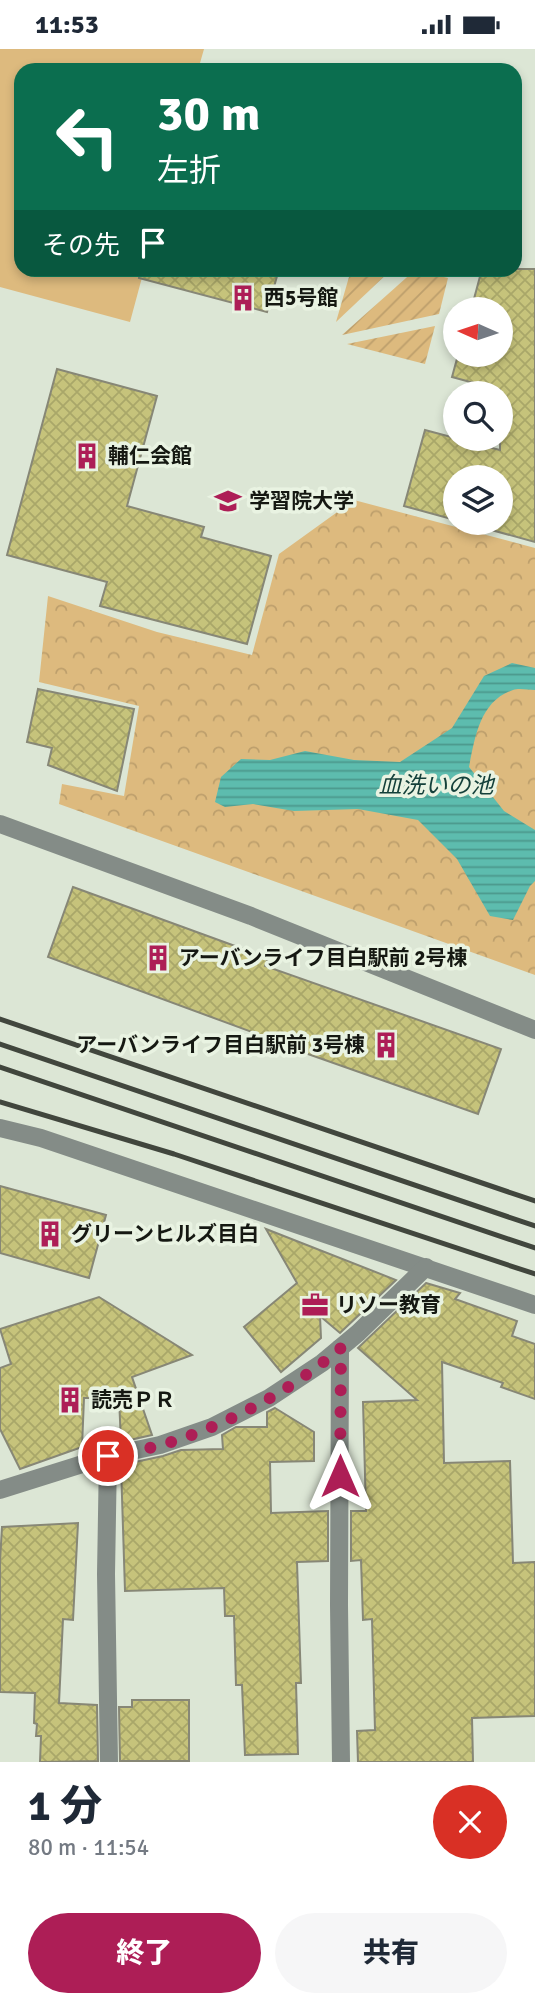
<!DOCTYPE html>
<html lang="ja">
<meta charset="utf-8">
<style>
body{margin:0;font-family:Signika,"Noto Sans JP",sans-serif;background:#f6f6f7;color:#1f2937;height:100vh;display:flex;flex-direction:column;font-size:26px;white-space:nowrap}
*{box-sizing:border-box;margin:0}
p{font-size:23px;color:#747a83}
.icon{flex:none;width:38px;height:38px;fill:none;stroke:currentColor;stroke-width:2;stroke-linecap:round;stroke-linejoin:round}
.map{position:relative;height:1713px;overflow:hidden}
.drawer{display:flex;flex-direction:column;background:#fff;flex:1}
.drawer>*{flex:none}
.top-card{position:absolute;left:14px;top:14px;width:508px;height:214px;border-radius:21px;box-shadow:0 4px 10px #0003;background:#0b6e4f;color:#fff;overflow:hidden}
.needle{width:46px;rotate:273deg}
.tools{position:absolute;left:443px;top:248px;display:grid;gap:14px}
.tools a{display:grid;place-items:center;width:70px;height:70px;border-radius:50%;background:#fff;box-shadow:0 4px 10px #0003;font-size:35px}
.pin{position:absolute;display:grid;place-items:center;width:60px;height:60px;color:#fff;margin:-30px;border:4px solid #fff;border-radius:50%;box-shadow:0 2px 7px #0007}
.me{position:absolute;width:77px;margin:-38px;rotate:0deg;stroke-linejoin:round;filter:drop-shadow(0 0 5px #0008)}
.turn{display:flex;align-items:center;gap:24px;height:147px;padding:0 28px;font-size:32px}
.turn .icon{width:91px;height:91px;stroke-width:2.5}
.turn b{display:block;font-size:49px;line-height:60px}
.then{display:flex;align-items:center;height:66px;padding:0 28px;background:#0003;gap:14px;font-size:26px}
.round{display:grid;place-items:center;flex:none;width:74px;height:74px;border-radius:37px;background:#f6f6f7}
.summary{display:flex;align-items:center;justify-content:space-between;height:119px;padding:0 28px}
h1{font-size:42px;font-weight:800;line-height:52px}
.button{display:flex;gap:14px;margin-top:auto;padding:14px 28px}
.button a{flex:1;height:80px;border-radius:42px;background:#ad1e56;color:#fff;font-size:28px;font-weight:800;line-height:80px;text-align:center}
.button a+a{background:#f6f6f7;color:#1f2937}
.status{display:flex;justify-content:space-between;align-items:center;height:49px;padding:0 35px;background:#fff;direction:ltr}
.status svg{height:19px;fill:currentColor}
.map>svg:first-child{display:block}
.green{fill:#ddba7e}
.forest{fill:url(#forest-crowns)}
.garden{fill:url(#garden-furrows)}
.water{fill:url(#water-rules)}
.building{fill:url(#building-cross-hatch);stroke:#878776;stroke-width:2}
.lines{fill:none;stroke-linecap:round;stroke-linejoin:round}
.minor{stroke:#848c87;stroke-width:18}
.tertiary{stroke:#848c87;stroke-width:18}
.rail{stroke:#41463d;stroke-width:5}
.route{stroke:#ad1e56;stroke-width:12;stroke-dasharray:0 21.6}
.labels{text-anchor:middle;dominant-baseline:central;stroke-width:7;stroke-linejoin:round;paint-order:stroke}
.poi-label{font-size:21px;font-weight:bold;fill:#151812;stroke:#e9f3e2;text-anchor:start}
.water-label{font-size:23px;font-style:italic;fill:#14403a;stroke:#e9f3e2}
</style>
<div class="status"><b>11:53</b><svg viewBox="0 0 49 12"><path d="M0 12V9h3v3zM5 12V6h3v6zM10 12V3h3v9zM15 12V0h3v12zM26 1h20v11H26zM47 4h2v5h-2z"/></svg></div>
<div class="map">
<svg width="535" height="1713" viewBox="0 0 535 1713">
<defs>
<pattern id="forest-crowns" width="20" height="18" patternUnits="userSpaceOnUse" patternTransform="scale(1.75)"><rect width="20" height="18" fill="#ddba7e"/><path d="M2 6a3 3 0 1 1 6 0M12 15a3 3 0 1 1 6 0" fill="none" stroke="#bd9f6c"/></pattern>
<pattern id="garden-furrows" width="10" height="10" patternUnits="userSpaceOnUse" patternTransform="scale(1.75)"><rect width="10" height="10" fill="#ddba7e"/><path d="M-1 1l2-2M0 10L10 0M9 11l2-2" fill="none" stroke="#bd9f6c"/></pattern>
<pattern id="water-rules" width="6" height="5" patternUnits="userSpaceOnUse" patternTransform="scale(1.75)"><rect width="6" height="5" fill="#5dbcae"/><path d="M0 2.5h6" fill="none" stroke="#4c988c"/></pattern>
<pattern id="building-cross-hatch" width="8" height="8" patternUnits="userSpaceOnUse" patternTransform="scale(1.75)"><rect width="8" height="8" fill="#c6c37b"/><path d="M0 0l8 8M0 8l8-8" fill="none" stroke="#a9a769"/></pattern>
</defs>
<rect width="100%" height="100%" fill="#dce6d5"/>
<!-- green -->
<polygon class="green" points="0,0 204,0 198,21 21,21 21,220 144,221 130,273 0,238"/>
<!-- forest -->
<polygon class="forest" points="354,451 535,499 535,926 59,755 62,735 124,747 139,657 39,633 48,547 157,583 252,606 279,505"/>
<!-- garden -->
<g class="garden">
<polygon points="351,221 391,221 336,273"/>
<polygon points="415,221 448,229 439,265 342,286"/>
<polygon points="435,277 425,315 347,295"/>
</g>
<!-- water -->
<path class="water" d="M512 614 535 619V641C528 641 519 639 513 641 480 652 475 688 469 718L504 762 535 781V832L530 837 513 871 490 867 457 810 418 771 358 760 294 762 253 755 225 758 215 753 221 728 241 710 270 711 305 702 354 711 400 713 452 679 484 627Z"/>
<!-- building -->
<g class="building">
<polygon points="140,220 279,220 267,263 139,229"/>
<polygon points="482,220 535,220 535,493 466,474 500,474 500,429 455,429 455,471 404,457 425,381 455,389 455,390 500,401 500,341 452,328 458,306 500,306 500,261 471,261"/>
<polygon points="57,320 157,347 127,457 204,478 201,488 271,507 247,595 100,557 107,533 7,506"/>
<polygon points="38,640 134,660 117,742 48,716 52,699 27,693"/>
<polygon points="73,838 268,909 265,917 501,1000 478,1065 271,992 271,990 48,908"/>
<polygon points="0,1137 106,1166 89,1229 0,1204"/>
<polygon points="266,1180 396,1231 340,1284 320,1267 321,1289 281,1323 244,1278 297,1234"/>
<polygon points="426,1234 460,1244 455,1250 517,1272 512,1287 535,1295 535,1350 501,1338 503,1334 442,1313 444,1414 510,1412 513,1514 535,1513 535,1667 472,1669 473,1713 358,1713 357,1682 375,1681 372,1570 363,1571 361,1511 351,1512 351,1462 366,1462 363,1353 417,1351 358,1299"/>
<polygon points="99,1248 192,1306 132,1328 152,1386 121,1393 119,1349 84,1349 82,1398 20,1420 0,1380 0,1319 11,1315 0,1280"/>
<polygon points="275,1359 314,1383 314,1412 270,1413 271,1464 328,1462 328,1512 297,1513 301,1634 296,1634 298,1705 245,1706 242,1636 236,1636 234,1567 225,1567 224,1539 125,1542 121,1416 163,1407 181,1401 223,1400 222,1386 236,1378 267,1378 267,1363"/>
<polygon points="78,1474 73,1571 63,1570 59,1654 97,1656 98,1712 40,1713 41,1687 36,1687 37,1675 34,1674 35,1644 0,1643 0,1512 2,1478"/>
<polygon points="132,1651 189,1651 189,1712 120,1712 119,1658 132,1658"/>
</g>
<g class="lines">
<!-- minor -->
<g class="minor">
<polyline points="0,1079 41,1089 535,1256"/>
<polyline points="340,1299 339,1556 341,1713"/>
<polyline points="108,1407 106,1525 109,1713"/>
<polyline points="0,1441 108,1407 160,1396 212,1378 269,1349 322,1314 358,1284 426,1218"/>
</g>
<!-- tertiary -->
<polyline class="tertiary" points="0,775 251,867 535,981"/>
<!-- rail -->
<g class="rail">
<polyline points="0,970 535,1152"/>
<polyline points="0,995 535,1177"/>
<polyline points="0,1018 535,1199"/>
<polyline points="0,1053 174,1105 535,1225"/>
</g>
</g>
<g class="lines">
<!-- route -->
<path class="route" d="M108 1407C125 1403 143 1401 161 1396 226 1377 289 1343 341 1299L340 1427"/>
</g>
<!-- icons -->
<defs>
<g id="building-bare" transform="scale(2.1)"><path d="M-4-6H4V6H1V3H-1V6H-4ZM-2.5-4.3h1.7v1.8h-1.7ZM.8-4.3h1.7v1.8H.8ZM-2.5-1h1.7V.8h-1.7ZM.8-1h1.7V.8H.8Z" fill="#ad1e56" stroke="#e9f3e2" stroke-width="2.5" paint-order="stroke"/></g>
<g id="university-bare" transform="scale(2.1)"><path d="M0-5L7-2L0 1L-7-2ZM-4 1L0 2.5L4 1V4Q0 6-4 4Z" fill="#ad1e56" stroke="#e9f3e2" stroke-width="2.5" paint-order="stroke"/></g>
<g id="office-bare" transform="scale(2.1)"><path d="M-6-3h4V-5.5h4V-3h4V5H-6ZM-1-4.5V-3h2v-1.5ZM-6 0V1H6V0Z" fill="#ad1e56" stroke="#e9f3e2" stroke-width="2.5" paint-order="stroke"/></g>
</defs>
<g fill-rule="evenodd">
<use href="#building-bare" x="243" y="249"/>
<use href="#building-bare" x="87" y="407"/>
<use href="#university-bare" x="228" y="452"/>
<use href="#building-bare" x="158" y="909"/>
<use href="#building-bare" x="386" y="996"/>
<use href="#building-bare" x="50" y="1185"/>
<use href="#office-bare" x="315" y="1256"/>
<use href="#building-bare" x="70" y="1351"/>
</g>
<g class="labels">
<!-- poi labels -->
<g class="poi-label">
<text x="264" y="249">西5号館</text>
<text x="108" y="407">輔仁会館</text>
<text x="249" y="452">学習院大学</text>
<text x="179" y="909">アーバンライフ目白駅前 2号棟</text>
<text x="365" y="996" text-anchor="end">アーバンライフ目白駅前 3号棟</text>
<text x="71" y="1185">グリーンヒルズ目白</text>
<text x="336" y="1256">リソー教育</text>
<text x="91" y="1351">読売ＰＲ</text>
</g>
<!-- water labels -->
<g class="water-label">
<text x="436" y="736">血洗いの池</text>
</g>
</g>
</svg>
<div class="tools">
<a><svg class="needle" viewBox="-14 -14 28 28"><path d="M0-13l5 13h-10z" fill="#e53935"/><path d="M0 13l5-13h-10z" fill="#747a83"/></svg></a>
<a><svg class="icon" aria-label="search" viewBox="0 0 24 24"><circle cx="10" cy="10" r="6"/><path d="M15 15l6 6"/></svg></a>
<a><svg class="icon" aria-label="layers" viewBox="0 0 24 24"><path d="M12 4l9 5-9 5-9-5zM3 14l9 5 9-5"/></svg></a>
</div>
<div class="pin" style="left:108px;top:1407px;background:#d93025"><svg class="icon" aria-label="arrive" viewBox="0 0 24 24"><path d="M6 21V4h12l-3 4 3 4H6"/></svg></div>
<svg class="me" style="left:340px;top:1427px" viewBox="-20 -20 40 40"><path d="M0-17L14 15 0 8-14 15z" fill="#ad1e56" stroke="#fff" stroke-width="4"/></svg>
<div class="top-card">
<div class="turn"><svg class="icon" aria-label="left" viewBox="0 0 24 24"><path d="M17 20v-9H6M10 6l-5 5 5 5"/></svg><div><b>30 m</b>左折</div></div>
<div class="then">その先<svg class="icon" aria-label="arrive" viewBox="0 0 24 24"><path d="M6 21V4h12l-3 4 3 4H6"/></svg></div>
</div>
</div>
<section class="drawer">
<div class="summary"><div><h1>1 分</h1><p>80 m · 11:54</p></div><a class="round" style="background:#d93025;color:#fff"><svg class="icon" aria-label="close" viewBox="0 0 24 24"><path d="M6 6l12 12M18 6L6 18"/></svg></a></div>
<div class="button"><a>終了</a><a>共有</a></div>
</section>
